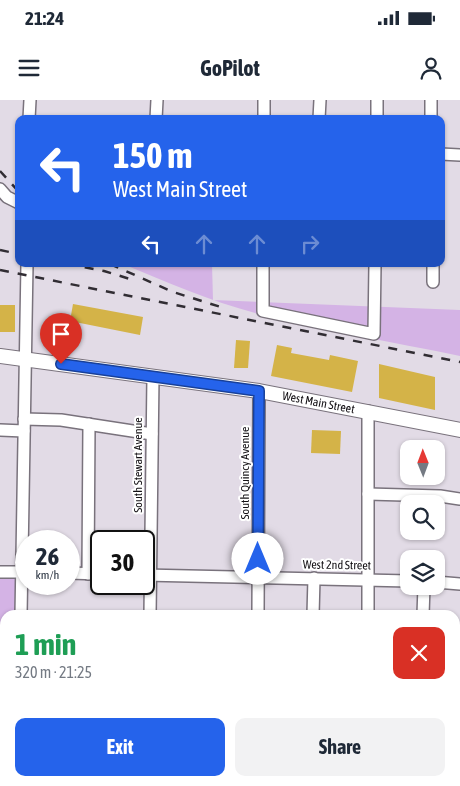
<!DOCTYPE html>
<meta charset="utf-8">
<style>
body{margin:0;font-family:"Asap Condensed",sans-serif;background:#f2f2f3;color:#1f2937;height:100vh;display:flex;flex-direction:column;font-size:19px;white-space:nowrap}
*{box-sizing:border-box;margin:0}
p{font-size:16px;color:#747a83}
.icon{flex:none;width:28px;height:28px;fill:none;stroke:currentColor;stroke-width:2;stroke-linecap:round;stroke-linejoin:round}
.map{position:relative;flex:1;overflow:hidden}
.drawer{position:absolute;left:0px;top:510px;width:460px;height:176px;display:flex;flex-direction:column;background:#fff;border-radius:15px 15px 0 0;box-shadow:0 1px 4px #0004}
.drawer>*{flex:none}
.guide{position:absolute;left:15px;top:15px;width:430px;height:152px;border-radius:10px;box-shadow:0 1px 4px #0004;background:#2563eb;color:#fff;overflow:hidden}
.needle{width:32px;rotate:359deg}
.fabs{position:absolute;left:400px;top:340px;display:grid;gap:10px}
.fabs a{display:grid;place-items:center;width:45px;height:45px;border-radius:10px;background:#fff;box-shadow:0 1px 4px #0004;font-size:25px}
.speed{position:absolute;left:15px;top:430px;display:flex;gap:10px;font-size:25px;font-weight:700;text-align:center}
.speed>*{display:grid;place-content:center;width:65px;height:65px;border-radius:50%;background:#fff;box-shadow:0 1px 4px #0004;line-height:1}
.speed small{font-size:12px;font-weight:400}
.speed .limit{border:2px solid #111;border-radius:8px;background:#fff;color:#111}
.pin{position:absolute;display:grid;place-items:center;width:42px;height:42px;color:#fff;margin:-51px -21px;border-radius:50% 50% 50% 0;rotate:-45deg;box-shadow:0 0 5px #0007}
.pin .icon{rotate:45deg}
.me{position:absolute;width:55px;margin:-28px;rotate:0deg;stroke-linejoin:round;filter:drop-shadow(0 0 4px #0008)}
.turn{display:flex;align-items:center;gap:18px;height:105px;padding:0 15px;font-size:22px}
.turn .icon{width:65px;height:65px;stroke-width:2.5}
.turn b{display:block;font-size:35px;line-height:42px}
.lanes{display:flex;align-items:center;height:48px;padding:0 15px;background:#0003;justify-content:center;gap:25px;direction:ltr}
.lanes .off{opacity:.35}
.round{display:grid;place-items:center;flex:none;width:52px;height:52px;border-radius:10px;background:#f2f2f3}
.head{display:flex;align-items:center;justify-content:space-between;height:85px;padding:0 15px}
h1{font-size:30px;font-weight:700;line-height:38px;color:#1e9e55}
.primary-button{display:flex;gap:10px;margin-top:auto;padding:10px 15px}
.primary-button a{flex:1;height:58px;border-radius:10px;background:#2563eb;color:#fff;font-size:20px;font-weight:700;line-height:58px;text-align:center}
.primary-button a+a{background:#f2f2f3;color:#1f2937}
.status{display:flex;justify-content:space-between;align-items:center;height:35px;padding:0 25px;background:#fff;direction:ltr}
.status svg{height:14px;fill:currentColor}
header{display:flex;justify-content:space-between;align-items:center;height:65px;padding:0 15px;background:#fff;font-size:22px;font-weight:700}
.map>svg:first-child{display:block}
.green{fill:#d4b3e5}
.building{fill:#d4b348}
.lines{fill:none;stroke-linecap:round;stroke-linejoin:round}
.minor-casing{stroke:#79727c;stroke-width:14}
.major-casing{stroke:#79727c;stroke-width:16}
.minor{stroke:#fff;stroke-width:11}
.major{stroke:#fff;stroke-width:14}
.rail{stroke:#312d33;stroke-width:2.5;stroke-dasharray:9 9;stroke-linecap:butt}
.route-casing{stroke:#184099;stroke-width:12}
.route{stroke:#2563eb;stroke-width:9}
.labels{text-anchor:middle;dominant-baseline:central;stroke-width:4;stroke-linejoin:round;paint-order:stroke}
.street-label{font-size:12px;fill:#120f13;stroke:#fff}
</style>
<div class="status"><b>21:24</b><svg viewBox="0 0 49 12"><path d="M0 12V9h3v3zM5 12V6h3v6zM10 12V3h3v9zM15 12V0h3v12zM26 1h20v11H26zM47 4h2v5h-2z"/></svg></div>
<header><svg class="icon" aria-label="menu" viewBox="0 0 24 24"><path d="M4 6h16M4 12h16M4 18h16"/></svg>GoPilot<svg class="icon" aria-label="person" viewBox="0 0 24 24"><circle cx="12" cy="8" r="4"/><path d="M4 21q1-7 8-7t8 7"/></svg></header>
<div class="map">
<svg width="460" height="686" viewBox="0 0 460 686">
<rect width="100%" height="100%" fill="#e2dbe6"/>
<!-- green -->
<g class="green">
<path d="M123 164H212L213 200 460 210V256C393 242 325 231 259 214 212 202 167 182 123 164Z"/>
<polygon points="0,474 15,476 16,482 15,515 5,515 5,681 12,681 12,686 0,686"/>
</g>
<!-- building -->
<g class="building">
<polygon points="73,204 143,217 140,235 70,221"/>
<rect x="0" y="205" width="15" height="27"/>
<polygon points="236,240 250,241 248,268 234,268"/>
<polygon points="277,245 292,248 291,253 329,260 330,255 358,261 352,292 271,276"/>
<polygon points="379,264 435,277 435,310 379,298"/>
<polygon points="312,330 341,331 340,354 311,353"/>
</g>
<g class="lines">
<!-- minor casing -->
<g class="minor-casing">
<g id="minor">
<polyline points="29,19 30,0"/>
<polyline points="156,19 157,0"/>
<polyline points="264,19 264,0"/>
<polyline points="319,19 320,0"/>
<polyline points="377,19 377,0"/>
<polyline points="431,19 431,0"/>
<polyline points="441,54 460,55"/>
<polyline points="0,89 7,97 19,103"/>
<polyline points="263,164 263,211 374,234 375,164"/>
<polyline points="433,164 433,182"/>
<polyline points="368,311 368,515"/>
<polyline points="24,319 61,320 152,334"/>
<polyline points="0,330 24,331"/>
<polyline points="368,394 440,396 460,399"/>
<polyline points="0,472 26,472"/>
<polyline points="69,473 101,474"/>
<polyline points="88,474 89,324"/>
<polyline points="144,475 409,481"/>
<polyline points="436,482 460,484"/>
<polyline points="21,515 27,164"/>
<polyline points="150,515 153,276"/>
<polyline points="258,515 259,291"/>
<polyline points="313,515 314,478"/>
<polyline points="423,515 424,486"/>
<polyline points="455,589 460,589"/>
<polyline points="455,665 460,665"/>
<polyline points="92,681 310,681"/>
<polyline points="18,686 18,681"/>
<polyline points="365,686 365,681"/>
</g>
</g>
<!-- major casing -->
<g class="major-casing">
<g id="major">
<path id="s1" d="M0 256 259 291 460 330"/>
</g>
</g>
<!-- minor -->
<use href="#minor" class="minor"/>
<!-- major -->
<use href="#major" class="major"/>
<!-- rail -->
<g class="rail">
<polyline points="0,71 19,92"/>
<polyline points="0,150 19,154"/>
<polyline points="67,164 104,171 130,179"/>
<polyline points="110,164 173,192 224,208"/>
<polyline points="0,170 460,262"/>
</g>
</g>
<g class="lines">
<!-- route casing -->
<g class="route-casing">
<polyline id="route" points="61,264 259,291 258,459"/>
</g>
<!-- route -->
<use href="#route" class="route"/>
</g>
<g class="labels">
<!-- street labels -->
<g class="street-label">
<text stroke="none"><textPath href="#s1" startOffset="322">West Main Street</textPath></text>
<text transform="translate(138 365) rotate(-90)">South Stewart Avenue</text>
<text transform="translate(245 373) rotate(-90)">South Quincy Avenue</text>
<text transform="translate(337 465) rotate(1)">West 2nd Street</text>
</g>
</g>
</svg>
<div class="fabs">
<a><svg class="needle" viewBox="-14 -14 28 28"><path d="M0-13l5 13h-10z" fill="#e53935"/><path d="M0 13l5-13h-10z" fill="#747a83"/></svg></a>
<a><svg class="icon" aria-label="search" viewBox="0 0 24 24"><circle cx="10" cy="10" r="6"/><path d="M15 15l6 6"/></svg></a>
<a><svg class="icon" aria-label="layers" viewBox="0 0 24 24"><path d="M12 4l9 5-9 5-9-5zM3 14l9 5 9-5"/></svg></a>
</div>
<div class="speed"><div>26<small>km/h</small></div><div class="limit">30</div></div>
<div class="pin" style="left:61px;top:264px;background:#d93025"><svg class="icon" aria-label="arrive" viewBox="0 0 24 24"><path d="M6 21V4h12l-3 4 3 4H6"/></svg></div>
<svg class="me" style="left:258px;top:459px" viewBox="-20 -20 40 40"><circle r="19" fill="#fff"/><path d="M0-13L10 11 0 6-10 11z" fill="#2563eb"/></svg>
<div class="guide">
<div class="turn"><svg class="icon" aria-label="left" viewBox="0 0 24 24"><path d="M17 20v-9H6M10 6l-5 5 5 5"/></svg><div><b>150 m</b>West Main Street</div></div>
<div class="lanes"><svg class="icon" aria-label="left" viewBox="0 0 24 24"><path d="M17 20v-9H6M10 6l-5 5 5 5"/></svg><svg class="icon off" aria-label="ahead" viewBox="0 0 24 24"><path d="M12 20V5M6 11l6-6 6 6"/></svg><svg class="icon off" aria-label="ahead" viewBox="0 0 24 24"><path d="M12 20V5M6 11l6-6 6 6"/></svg><svg class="icon off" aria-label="right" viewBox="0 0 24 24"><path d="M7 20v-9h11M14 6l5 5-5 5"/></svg></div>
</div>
<section class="drawer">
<div class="head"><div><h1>1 min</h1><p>320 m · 21:25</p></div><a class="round" style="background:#d93025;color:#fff"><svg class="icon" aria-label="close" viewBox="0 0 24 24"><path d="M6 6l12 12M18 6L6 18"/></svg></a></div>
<div class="primary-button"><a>Exit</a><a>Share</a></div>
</section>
</div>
